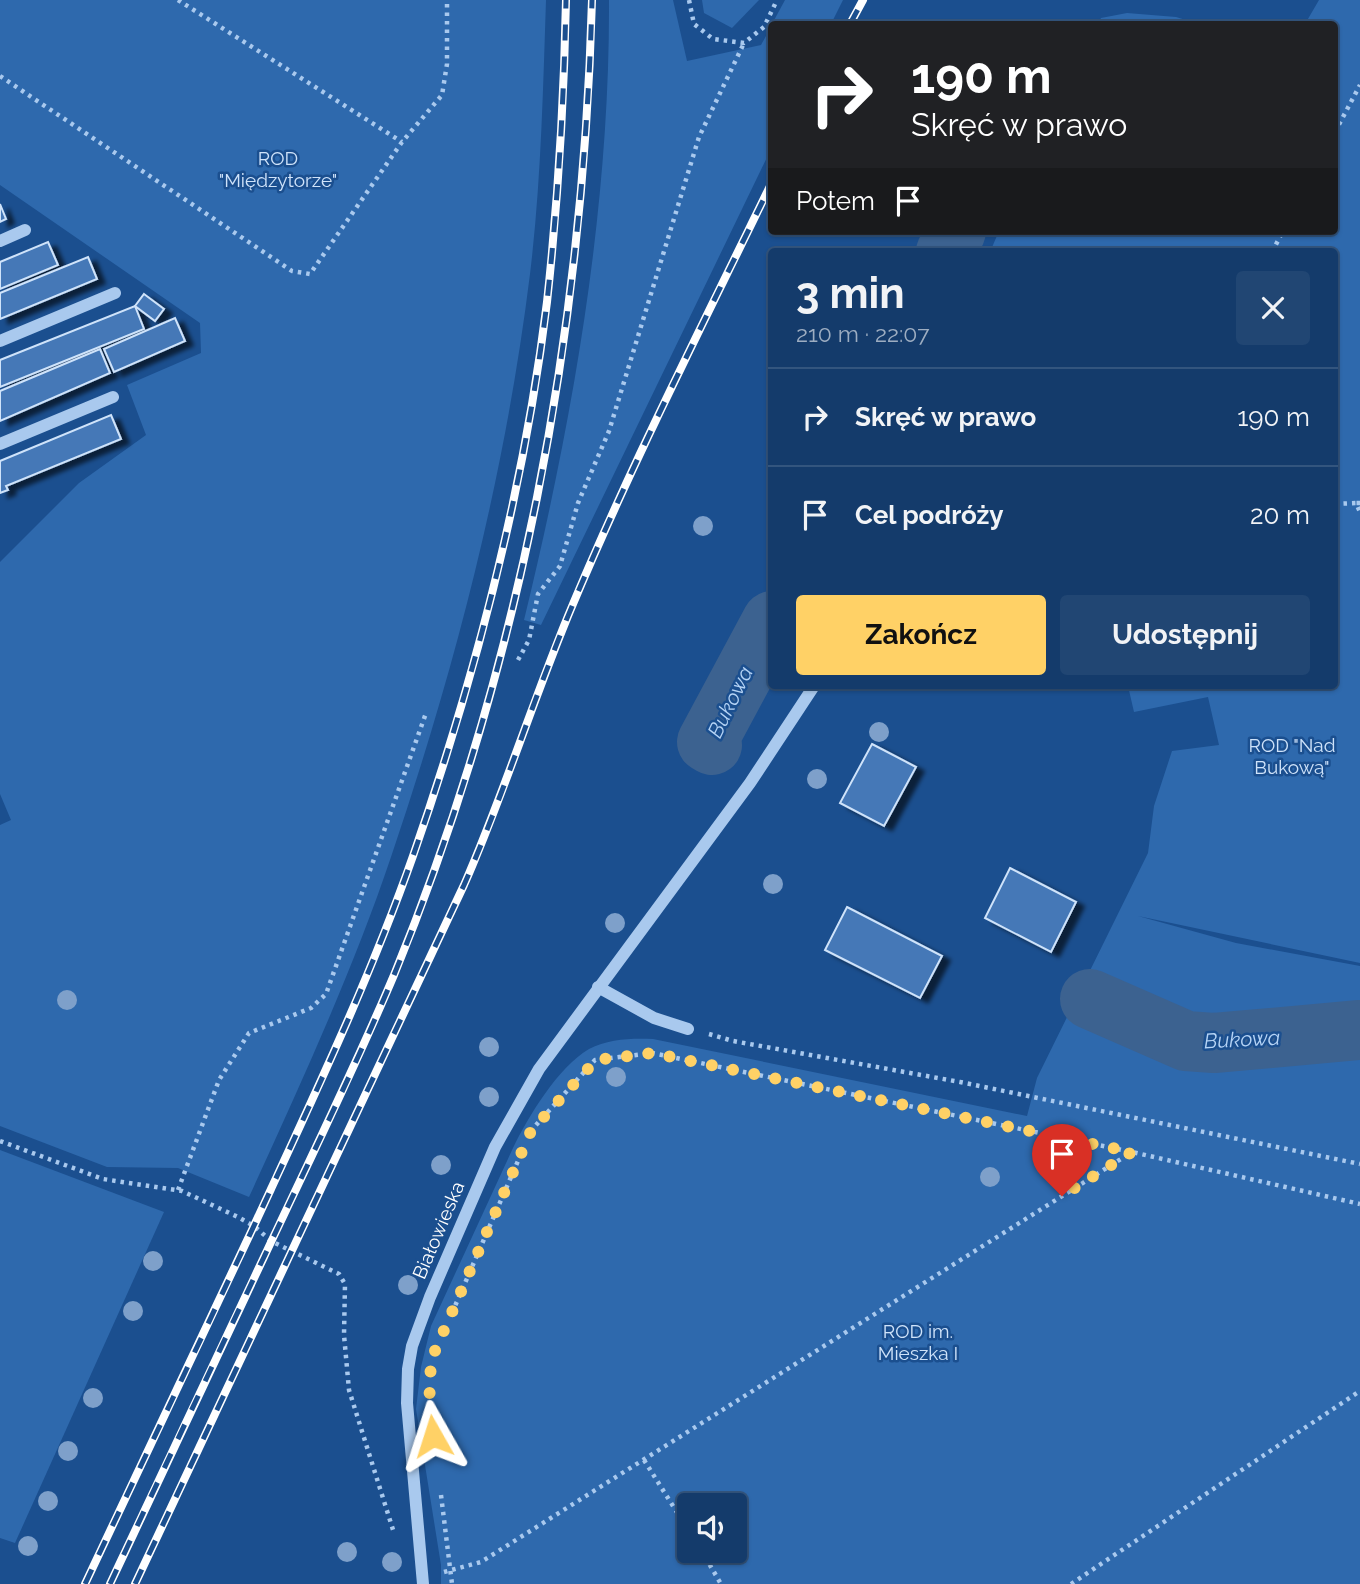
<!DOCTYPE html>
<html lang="pl">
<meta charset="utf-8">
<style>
body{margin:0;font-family:Raleway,sans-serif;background:#214673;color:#f1f3f6;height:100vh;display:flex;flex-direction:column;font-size:26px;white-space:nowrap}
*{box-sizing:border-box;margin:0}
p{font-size:23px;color:#9dadc1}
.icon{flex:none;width:38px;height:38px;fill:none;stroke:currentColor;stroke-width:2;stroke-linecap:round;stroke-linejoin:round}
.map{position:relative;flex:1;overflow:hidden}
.sheet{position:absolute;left:768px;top:248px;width:570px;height:441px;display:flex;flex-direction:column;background:#143b6b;border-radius:7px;box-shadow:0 2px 5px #0004,0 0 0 2px #33557e}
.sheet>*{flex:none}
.hud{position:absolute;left:768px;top:21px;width:570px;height:214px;border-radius:7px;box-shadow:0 2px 5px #0004,0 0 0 2px #33557e;background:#202124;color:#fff;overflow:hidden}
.controls{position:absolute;left:677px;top:1493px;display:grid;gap:14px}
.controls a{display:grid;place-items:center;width:70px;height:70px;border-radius:7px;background:#143b6b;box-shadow:0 2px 5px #0004,0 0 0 2px #33557e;font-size:35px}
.pin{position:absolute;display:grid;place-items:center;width:60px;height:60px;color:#fff;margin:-72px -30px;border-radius:50% 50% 50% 0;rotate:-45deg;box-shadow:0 0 7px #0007}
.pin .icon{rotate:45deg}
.me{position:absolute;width:77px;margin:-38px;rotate:354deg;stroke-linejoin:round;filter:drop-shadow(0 0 5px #0008)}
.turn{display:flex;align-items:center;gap:24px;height:147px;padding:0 28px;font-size:32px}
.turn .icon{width:91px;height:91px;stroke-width:2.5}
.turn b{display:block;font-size:49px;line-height:60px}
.then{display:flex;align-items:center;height:66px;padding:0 28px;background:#0003;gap:14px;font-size:26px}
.round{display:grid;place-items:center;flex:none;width:74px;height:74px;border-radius:7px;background:#214673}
.headline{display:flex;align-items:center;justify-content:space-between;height:119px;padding:0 28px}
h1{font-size:42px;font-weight:700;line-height:52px}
.cta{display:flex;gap:14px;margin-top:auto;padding:14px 28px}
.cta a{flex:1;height:80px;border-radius:7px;background:#ffd166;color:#111;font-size:28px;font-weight:700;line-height:80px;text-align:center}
.cta a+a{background:#214673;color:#f1f3f6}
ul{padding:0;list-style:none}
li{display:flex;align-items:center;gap:21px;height:98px;padding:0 28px;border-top:2px solid #33557e}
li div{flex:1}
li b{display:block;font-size:26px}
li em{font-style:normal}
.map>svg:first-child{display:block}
.green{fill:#2e69ad;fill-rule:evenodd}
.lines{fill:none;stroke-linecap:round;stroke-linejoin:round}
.river{stroke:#3c6290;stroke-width:60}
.building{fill:#4478b7;stroke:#cfe3fa;stroke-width:2;filter:url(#shadow)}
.path{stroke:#a9c9ee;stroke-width:4.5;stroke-dasharray:3.5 5;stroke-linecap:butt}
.minor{stroke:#a9c9ee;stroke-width:12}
.rail-casing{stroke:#fff;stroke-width:8}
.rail{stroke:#1b4f8f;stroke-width:5;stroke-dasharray:16;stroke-linecap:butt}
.tree{fill:#7ea0ca}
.route{stroke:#ffd166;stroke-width:12;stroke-dasharray:0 21.6}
.labels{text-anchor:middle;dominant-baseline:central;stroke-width:5;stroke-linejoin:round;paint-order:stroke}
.park-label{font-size:19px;fill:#cfe3fa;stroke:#1b4f8f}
.street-label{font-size:19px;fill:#fff;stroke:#1b4f8f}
.water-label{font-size:21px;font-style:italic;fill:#b5d3f5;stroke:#1b4f8f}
</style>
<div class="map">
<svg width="1360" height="1584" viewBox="0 0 1360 1584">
<defs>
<filter id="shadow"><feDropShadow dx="8" dy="4.5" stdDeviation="2" flood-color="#0009"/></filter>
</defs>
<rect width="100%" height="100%" fill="#1b4f8f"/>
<!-- green -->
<g class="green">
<path d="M0 0H546C543 91 541 184 530 274 505 476 456 665 391 857 352 973 300 1085 249 1197L178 1168 107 1167 0 1126V825L11 820 0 794V562L79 483 146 435 127 385 201 353 200 323 0 185Z"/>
<path d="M609 0H673L687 61 761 45 772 25V147L541 625 524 620C573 419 610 208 609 0Z"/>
<polygon points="702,0 759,0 732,28 704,13"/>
<polygon points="785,0 843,0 831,24 772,24"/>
<path d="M1319 0H1360V963L1138 916 1236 943 1360 966V1584H441V1565L416 1409 421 1367 431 1326 513 1148C528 1117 558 1067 589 1049 608 1039 632 1038 653 1039L1027 1116 1037 1078 1148 853 1154 806 1172 751 1219 745 1208 697 1134 712 1128 686H1335V252H990L999 231H1335V24H1305ZM690 1505H735V1550H690Z"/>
<polygon points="1127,13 1176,17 1199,24 1098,24 1101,18"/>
<polygon points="0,1150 164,1212 15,1543 0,1538"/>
</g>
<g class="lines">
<!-- river -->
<g class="river">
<polyline points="946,252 956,231"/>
<polyline points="712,745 707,742 772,621"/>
<polyline points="1090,999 1186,1041 1214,1043 1360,1030"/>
</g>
</g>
<!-- building -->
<g class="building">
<polygon points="0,204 6,219 0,222"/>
<polygon points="48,242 58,265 0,289 0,262"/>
<polygon points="88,257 97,279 0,319 0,293"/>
<polygon points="144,294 164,309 155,321 135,306"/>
<polygon points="135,306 144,329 0,387 0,360"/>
<polygon points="175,318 185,341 114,372 104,349"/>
<polygon points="100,349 110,373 0,421 0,391"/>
<polygon points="111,415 121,439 6,486 8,490 0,493 0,461"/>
<polygon points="872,744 916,767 884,826 840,803"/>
<polygon points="1010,868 1076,902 1051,952 985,918"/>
<polygon points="847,907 942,956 920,998 825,950"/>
</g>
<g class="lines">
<!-- path -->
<g class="path">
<polyline points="178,0 402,142"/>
<polyline points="689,0 694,24 713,39 744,43 764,27 777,0"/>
<polyline points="0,76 292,271 310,274 402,142 442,95 447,64 447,0"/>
<polyline points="1335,132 1360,85"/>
<polyline points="1272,252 1283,231"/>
<polyline points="1360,503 1356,503 1360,512"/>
<polyline points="1335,504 1356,503"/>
<polyline points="518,660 529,640 538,594 560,566 578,503 609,431 699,137 744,43"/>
<polyline points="709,1034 733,1041 960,1082 1360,1164"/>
<polyline points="536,1125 595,1060 652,1053 1132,1152 1360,1204"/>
<polyline points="0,1141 103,1179 182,1191 238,1217 254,1226 271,1241 339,1274 345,1284 344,1335 349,1390 394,1533"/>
<polyline points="178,1190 219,1080 249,1033 311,1008 326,994 426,713"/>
<polyline points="452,1313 521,1154"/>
<polyline points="644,1460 690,1533"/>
<polyline points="441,1495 452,1584"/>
<polyline points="701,1550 721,1584"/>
<polyline points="444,1572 481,1562 1132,1152"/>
<polyline points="1071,1584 1360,1391"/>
</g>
<!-- minor -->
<g class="minor">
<polyline points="0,241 25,230"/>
<polyline points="0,341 115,293"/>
<polyline points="0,444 113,397"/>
<polyline points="598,987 654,1018 688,1029"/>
<polyline points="423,1584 407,1403 408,1369 412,1346 430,1297 495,1147 539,1069 750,783 814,686"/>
</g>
<!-- rail casing -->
<g class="rail-casing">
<g id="rail">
<polyline points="850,24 863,0"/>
<path d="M85 1584C147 1452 210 1321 271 1189 322 1079 373 970 413 856 475 678 524 490 547 302 558 201 564 101 566 0"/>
<path d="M110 1584C161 1475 212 1366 264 1257 308 1163 354 1070 394 975 521 666 583 332 592 0"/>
<path d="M135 1584 464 885C505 792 534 696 573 604 633 461 704 322 772 182"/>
</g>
</g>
<!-- rail -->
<use href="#rail" class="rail"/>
</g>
<!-- trees -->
<g class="tree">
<circle cx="703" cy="526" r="10"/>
<circle cx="879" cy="732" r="10"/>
<circle cx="817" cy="779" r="10"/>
<circle cx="773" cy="884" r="10"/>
<circle cx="615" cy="923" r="10"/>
<circle cx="67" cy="1000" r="10"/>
<circle cx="489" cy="1047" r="10"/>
<circle cx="616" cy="1077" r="10"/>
<circle cx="489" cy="1097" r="10"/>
<circle cx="441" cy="1165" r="10"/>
<circle cx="990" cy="1177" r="10"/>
<circle cx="153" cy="1261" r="10"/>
<circle cx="408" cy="1285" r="10"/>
<circle cx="133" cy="1311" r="10"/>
<circle cx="93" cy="1398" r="10"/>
<circle cx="68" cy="1451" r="10"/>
<circle cx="48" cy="1501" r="10"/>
<circle cx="28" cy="1546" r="10"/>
<circle cx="347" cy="1552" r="10"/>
<circle cx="392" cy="1562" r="10"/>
</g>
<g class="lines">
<!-- route -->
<polyline class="route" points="433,1436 429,1408 431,1360 442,1335 531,1131 596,1060 652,1053 1132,1152 1062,1196"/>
</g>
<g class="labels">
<!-- park labels -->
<g class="park-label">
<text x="278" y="158">ROD<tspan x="278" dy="22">"Międzytorze"</tspan></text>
<text x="1292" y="745">ROD "Nad<tspan x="1292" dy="22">Bukową"</tspan></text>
<text x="918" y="1331">ROD im.<tspan x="918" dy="22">Mieszka I</tspan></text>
</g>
<!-- street labels -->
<g class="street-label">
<text transform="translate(438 1230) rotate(-67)">Białowieska</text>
</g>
<!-- water labels -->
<g class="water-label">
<text transform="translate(730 702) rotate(-64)">Bukowa</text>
<text transform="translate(1242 1039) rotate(-3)">Bukowa</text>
</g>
</g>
</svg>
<div class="controls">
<a><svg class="icon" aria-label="sound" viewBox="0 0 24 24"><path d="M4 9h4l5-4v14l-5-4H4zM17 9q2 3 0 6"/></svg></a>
</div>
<div class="pin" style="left:1062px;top:1196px;background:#d93025"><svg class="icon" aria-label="arrive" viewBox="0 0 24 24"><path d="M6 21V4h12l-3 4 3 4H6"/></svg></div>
<svg class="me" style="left:433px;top:1436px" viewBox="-20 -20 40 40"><path d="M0-17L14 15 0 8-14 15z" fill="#ffd166" stroke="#fff" stroke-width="4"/></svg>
<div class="hud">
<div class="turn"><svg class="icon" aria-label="right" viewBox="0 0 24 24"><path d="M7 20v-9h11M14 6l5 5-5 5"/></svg><div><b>190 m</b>Skręć w prawo</div></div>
<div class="then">Potem<svg class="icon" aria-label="arrive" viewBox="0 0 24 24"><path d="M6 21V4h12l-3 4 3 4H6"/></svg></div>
</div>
<section class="sheet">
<div class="headline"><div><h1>3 min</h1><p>210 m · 22:07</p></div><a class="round"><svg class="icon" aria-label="close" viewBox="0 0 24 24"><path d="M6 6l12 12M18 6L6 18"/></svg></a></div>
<ul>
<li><svg class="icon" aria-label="right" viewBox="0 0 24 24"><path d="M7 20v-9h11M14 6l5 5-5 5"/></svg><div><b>Skręć w prawo</b></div><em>190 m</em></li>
<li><svg class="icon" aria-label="arrive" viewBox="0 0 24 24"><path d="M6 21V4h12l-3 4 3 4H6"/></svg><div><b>Cel podróży</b></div><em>20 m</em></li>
</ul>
<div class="cta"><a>Zakończ</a><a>Udostępnij</a></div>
</section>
</div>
